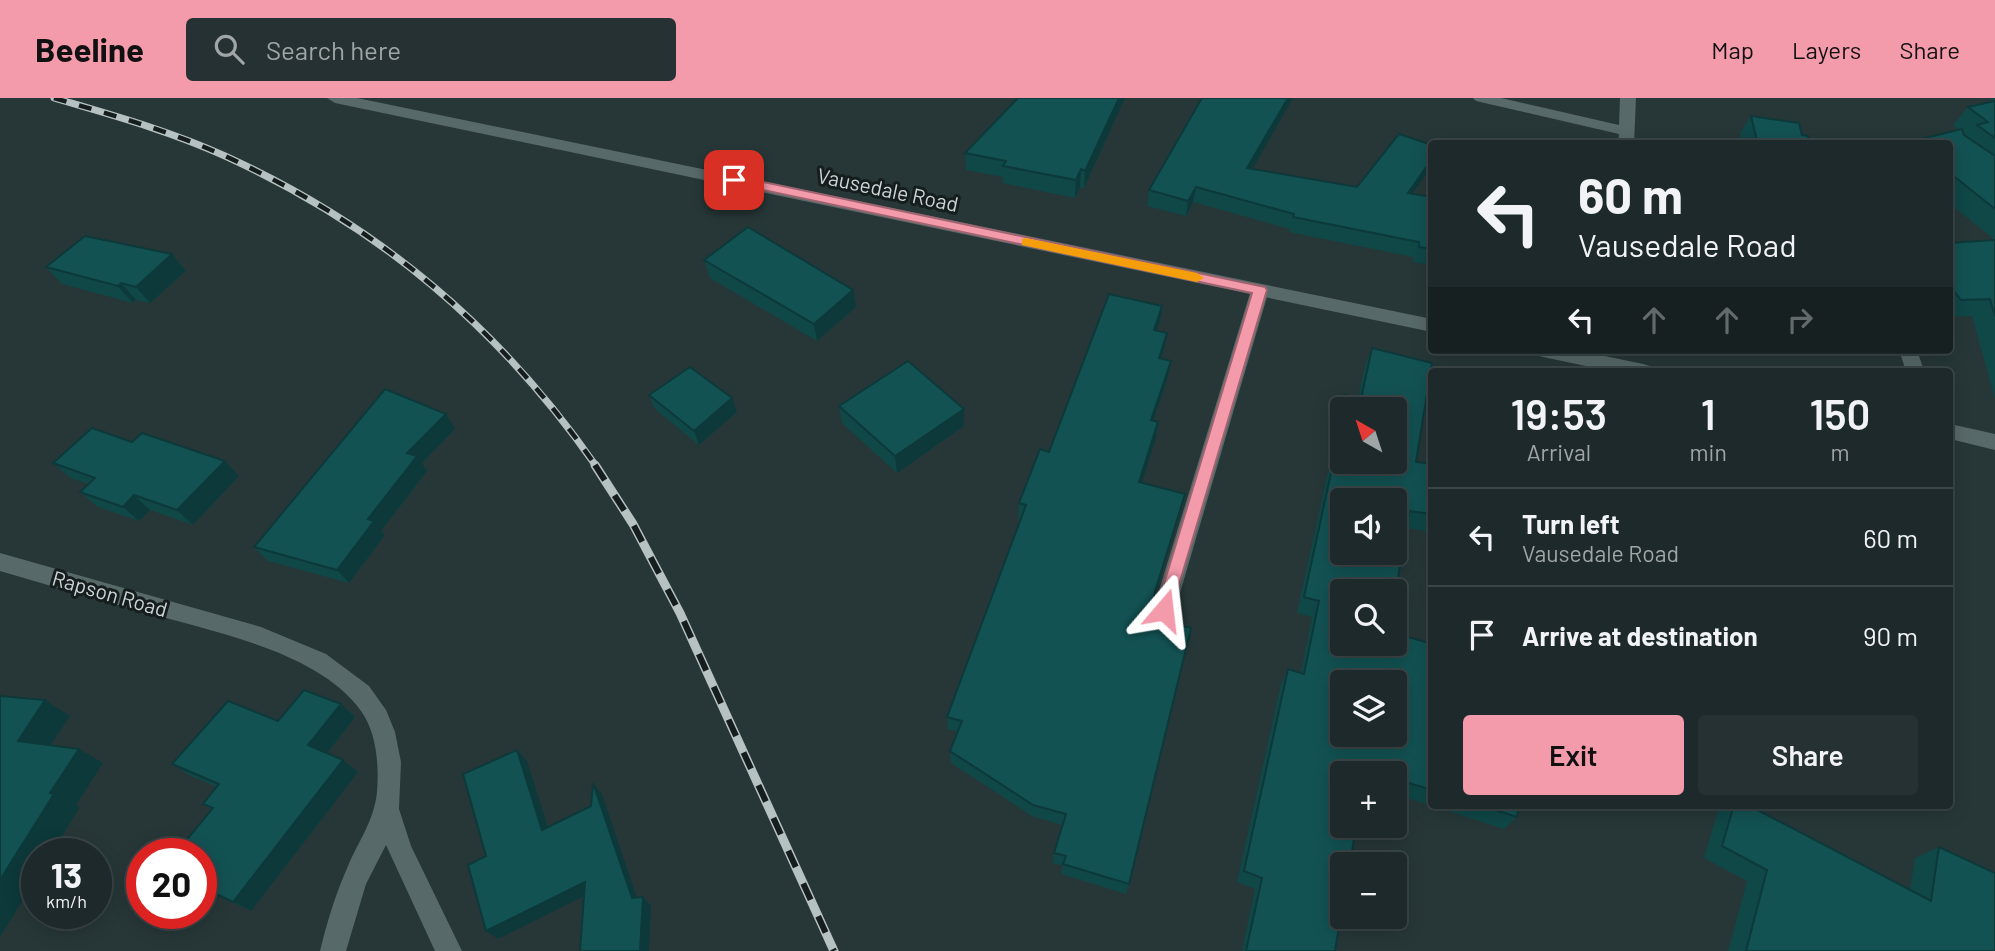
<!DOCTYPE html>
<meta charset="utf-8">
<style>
body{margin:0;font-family:Barlow,sans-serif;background:#253132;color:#f1f3f6;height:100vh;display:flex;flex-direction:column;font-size:26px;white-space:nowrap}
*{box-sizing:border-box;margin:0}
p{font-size:23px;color:#a0a6a8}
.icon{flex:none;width:38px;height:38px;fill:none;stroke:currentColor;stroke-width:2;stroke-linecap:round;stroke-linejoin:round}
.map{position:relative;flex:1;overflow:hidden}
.panel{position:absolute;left:1428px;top:270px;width:525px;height:441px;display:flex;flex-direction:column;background:#1d292a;border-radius:7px;box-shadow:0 4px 18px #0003,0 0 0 2px #3b4547}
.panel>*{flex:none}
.banner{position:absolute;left:1428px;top:42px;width:525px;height:214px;border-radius:7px;box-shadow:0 4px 18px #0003,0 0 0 2px #3b4547;background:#1d292a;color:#f1f3f6;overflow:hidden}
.needle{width:46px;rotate:321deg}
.buttons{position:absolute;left:1330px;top:299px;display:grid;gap:14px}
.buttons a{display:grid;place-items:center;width:77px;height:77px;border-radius:7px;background:#1d292a;box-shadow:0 4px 18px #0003,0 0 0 2px #3b4547;font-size:35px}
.speed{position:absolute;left:21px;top:740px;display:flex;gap:14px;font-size:35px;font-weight:700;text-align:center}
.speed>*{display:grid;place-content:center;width:91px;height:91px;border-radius:50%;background:#1d292a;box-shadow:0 4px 18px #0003,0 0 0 2px #3b4547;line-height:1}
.speed small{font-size:18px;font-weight:400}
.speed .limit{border:10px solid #d22;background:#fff;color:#111}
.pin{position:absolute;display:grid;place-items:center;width:60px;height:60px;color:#fff;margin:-30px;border-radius:14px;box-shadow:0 4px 10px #0006}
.me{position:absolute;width:77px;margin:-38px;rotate:17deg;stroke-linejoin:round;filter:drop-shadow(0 0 5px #0008)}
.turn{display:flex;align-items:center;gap:24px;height:147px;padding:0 35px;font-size:32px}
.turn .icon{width:91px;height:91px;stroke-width:2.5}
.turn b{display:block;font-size:49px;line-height:60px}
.lanes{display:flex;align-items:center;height:66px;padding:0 35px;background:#0003;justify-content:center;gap:35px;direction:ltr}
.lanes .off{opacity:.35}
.eta{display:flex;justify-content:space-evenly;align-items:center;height:119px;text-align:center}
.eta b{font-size:42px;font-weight:600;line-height:49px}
.primary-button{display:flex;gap:14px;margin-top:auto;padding:14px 35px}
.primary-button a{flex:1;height:80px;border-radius:7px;background:#f39aab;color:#111;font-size:28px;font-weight:600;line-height:80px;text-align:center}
.primary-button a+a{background:#253132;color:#f1f3f6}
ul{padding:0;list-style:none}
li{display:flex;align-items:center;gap:21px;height:98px;padding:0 35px;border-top:2px solid #3b4547}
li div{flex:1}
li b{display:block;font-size:26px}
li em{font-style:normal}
header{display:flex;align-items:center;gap:42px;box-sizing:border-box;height:98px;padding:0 35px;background:#f39aab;color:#111}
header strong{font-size:33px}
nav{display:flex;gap:38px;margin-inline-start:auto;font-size:24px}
.search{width:490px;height:63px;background:#253132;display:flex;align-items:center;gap:18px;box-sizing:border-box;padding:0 24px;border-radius:7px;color:#a0a6a8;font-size:26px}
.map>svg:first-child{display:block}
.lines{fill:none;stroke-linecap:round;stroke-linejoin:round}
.lane{fill:#586969;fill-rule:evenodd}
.street{fill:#586969;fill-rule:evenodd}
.rail-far1-casing{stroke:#b6c1c1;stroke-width:7}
.rail-casing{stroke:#b6c1c1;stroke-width:9}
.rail-far1{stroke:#161d1d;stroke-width:4.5;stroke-dasharray:13;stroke-linecap:butt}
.rail{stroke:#161d1d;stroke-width:6;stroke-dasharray:18;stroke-linecap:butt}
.wall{fill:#104747}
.shaded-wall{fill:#0d393a}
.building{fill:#135253;stroke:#0d393a;stroke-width:2;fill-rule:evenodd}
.route{fill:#f39aab;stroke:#9e646f;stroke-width:2}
.slow{fill:#f59e0b}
.labels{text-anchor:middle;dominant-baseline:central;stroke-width:6;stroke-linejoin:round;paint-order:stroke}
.street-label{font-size:21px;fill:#cbd5d5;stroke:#161d1d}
</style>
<header>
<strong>Beeline</strong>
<div class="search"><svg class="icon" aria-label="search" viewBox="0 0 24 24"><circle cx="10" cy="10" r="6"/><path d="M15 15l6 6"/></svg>Search here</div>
<nav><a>Map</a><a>Layers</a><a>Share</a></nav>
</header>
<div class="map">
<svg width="1995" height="853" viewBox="0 0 1995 853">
<rect width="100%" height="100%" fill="#273738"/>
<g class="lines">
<!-- lane -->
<g class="lane">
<polygon points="1260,186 1266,188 1269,192 1175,512 1172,519 1164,522 1156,519 1153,512 1251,192 1254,188"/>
<polygon points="1899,252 1917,252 1924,273 1906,273"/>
</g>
<!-- street -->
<g class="street">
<polygon points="327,0 357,0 1432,221 1432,234 335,5"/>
<polygon points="1473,0 1501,0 1619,27 1620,0 1636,0 1634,46 1618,46 1619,36 1476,3"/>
<polygon points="1534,252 1576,252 1643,266 1650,268 1652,273 1610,273 1543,259 1536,257"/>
<polygon points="1950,326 1995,336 1995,352 1950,341"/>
<path d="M0 455 261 529 326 556 369 588 386 612 395 634 401 664 399 711 411 748 462 853H435L386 747 366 786 346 853H320C327 824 336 795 348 768 359 742 374 723 377 694 379 668 377 635 361 613 319 554 214 534 148 515 98 502 49 487 0 473Z"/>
</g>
<!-- rail-far1 casing -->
<g class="rail-far1-casing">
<path id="rail-far1" d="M54 0C112 17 170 33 225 58 379 128 500 230 596 368"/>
</g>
<!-- rail casing -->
<g class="rail-casing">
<polyline id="rail" points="595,367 633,426 680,515 834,853"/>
</g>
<!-- rail-far1 -->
<use href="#rail-far1" class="rail-far1"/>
<!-- rail -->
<use href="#rail" class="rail"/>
</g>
<!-- wall -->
<g class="wall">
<polygon points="1125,0 1084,90 1080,89 1075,100 1003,85 1003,79 966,72 965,55"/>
<polygon points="1202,0 1293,0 1252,71 1357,89 1432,47 1432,68 1412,96 1432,99 1432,167 1413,164 1413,159 1289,134 1290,131 1193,104 1186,118 1147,108 1149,92"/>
<polygon points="1993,0 1995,0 1995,301 1972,218 1950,219 1950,145 1995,142 1950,106 1950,46 1918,46 1921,41 1959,32 1953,27 1968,9 1992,4 1990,3"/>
<polygon points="1751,18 1802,37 1809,46 1742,46 1740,35"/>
<polygon points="172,156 186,173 150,205 136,202 133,205 62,186 46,169"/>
<polygon points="704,162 856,209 817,243 710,180"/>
<polygon points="1162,208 1160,224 1157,232 1167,235 1161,260 1171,263 1168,279 1153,323 1158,324 1156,340 1141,385 1185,396 1181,411 1154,499 1129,786 1126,796 1061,776 1063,768 1053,765 1054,755 1062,727 1032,718 951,665 950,653 958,634 948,631 947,619 1021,421 1018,421 1019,405 1049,354"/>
<polygon points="1372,250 1416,364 1432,366 1432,434 1406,430 1342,546 1432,546 1432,707 1519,707 1517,719 1504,731 1395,696 1395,676 1342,676 1335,853 1242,853 1255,791 1237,784 1281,586 1288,571 1301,575 1312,519 1297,515 1331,360 1327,359 1337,315 1344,297 1358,300 1365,268"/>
<polygon points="1866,252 1894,252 1890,256"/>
<polygon points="649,297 737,314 699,347 655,311"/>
<polygon points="839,308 964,328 897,375 842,325"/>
<polygon points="455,331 422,365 427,373 381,433 385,437 349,485 268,463 254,449"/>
<polygon points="132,344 225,363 239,378 193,427 150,412 139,423 98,409 80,394 88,386 71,380 53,365"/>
<polygon points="341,606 355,619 327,655 343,662 358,674 251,813 201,790 201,756 212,712 203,706 217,689 191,678 172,666"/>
<polygon points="1726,707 1748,707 1910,792 1915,760 1939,749 1995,853 1728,853 1747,783 1704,760 1718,713"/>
</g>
<!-- shaded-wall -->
<g class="shaded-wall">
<polygon points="1119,0 1125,0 1084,90 1085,73"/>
<polygon points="1288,0 1293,0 1244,86 1247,70"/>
<polygon points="1432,61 1432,68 1402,110 1408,95"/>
<polygon points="1081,71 1080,89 1075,100 1076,82"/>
<polygon points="1196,89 1193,104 1186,118 1188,103"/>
<polygon points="172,156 186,173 150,205 136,189"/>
<polygon points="121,185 136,202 133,205 118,188"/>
<polygon points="853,192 856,209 817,243 814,226"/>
<polygon points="1162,208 1160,224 1151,248 1154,232"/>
<polygon points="1167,235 1164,251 1156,276 1159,260"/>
<polygon points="1171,263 1168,279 1148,338 1151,322"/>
<polygon points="732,300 737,314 699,347 694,333"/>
<polygon points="964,311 964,328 897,375 895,358"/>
<polygon points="446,316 455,331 422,365 427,373 381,433 385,437 349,485 337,472 407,355"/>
<polygon points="1158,324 1156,340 1137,400 1139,384"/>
<polygon points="225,363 239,378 193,427 177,412"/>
<polygon points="1185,396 1181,411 1150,511 1154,497"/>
<polygon points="134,397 150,412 139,423 123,409"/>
<polygon points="45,602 70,618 44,657 18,643"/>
<polygon points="341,606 355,619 324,659 308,647"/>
<polygon points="79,651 103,665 76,707 80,709 51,756 37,756 37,779 0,839 0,782 50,695"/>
<polygon points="517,652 527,663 552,742 542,732"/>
<polygon points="343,662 358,674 251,813 233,804"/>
<polygon points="593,685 602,696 640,809 632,800"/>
<polygon points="585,784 594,793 498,841 486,833"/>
<polygon points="643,799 651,808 649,853 640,853"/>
</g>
<!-- building -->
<g class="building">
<polygon points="1018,0 1119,0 1085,73 1081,71 1076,82 1003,68 1006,63 965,55"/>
<polygon points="1202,0 1288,0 1247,70 1357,89 1399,36 1432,47 1432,61 1408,95 1432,99 1432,151 1419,149 1419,144 1293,119 1294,116 1196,89 1188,103 1149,92"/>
<polygon points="1995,3 1995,40 1977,27 1988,24 1968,9"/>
<polygon points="1751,18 1799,25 1802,37 1808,38 1809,46 1750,46 1749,41 1757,43"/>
<polygon points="1962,31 1964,37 1995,58 1995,111 1950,75 1950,65 1952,64 1950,63 1950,46 1927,46 1921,41"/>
<polygon points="748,129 853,192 814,226 704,162"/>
<polygon points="85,138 172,156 136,189 121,185 118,188 46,169"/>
<polygon points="1995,142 1995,218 1990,201 1961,202 1950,188 1950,145"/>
<polygon points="1109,196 1162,208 1154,232 1167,235 1159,260 1171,263 1151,322 1158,324 1139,384 1185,396 1154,497 1156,504 1152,520 1191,530 1129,786 1063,766 1066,758 1054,755 1066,716 1033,707 950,653 962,623 947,619 1026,407 1019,405 1040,351 1049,354"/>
<path d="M1372 250 1432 265 1416 364 1432 366V416L1409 413 1395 498V494H1342V546H1395V535L1432 546V692L1395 681V676H1378L1366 672 1365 676H1342V728H1356L1350 766H1342V811L1335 853H1246L1262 780 1244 773 1288 571 1304 576 1319 503 1304 499 1338 343 1334 342 1344 297 1361 301ZM1342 312H1395V364H1342ZM1342 402H1395V455H1342ZM1342 584H1395V637H1342Z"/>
<polygon points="908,263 964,311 895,358 839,308"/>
<polygon points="690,269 732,300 694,333 649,297"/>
<polygon points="385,291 446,316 407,355 417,358 368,421 374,423 337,472 254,449"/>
<polygon points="92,330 132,344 142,335 225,363 177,412 134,397 123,409 80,394 95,380 53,365"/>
<polygon points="304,592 341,606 308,647 343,662 233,804 201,789 201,756 175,756 213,710 203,706 219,686 172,666 228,603 278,623"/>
<polygon points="0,598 45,602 18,643 79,651 50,695 54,696 0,782"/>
<polygon points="517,652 542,732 591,708 593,685 632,800 643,799 640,853 580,853 585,784 486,833 468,767 486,758 463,676"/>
<polygon points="1480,707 1519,707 1517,719"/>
<polygon points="1734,707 1748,707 1931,803 1939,749 1995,775 1995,853 1746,853 1767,772 1722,748"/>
</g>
<!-- route -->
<polygon class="route" points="734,78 1265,189 1267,192 1170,517 1164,519 1158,517 1156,512 1252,195 730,85 728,82"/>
<!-- slow -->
<polygon class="slow" points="1026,140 1197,175 1204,180 1197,184 1022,147 1022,141"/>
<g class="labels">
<!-- street labels -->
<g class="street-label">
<text transform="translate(888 91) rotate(12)">Vausedale Road</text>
<text transform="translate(110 495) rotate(16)">Rapson Road</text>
</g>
</g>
</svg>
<div class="buttons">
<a><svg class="needle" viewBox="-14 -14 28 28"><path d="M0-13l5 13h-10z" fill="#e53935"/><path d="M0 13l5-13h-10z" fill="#a0a6a8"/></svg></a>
<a><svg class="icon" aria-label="sound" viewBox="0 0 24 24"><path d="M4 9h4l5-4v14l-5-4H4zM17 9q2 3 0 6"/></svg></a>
<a><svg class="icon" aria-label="search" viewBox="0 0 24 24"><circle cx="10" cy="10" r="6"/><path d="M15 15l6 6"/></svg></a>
<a><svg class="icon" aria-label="layers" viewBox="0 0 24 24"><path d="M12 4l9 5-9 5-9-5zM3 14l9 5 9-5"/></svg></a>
<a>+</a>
<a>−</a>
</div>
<div class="speed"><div>13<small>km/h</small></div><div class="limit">20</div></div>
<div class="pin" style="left:734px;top:82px;background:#d93025"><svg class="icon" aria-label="arrive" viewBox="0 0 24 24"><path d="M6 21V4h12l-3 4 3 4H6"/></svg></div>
<svg class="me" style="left:1164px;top:512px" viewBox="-20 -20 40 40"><path d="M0-17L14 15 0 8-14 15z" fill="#f39aab" stroke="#fff" stroke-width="4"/></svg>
<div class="banner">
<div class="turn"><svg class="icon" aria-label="left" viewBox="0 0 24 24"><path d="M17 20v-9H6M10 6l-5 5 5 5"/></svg><div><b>60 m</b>Vausedale Road</div></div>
<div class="lanes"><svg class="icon" aria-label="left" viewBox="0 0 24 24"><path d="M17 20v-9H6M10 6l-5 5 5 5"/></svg><svg class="icon off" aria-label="ahead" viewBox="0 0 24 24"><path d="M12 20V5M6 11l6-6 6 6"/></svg><svg class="icon off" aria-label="ahead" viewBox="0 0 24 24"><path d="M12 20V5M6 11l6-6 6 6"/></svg><svg class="icon off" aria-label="right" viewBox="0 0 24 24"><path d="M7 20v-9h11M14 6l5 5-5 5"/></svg></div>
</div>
<section class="panel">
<div class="eta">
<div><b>19:53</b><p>Arrival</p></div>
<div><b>1</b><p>min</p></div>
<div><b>150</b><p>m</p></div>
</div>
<ul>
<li><svg class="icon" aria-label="left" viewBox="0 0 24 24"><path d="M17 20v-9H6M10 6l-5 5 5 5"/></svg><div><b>Turn left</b><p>Vausedale Road</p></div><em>60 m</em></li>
<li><svg class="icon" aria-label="arrive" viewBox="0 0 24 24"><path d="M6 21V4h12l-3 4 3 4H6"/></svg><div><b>Arrive at destination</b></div><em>90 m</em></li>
</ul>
<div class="primary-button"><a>Exit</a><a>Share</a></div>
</section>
</div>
